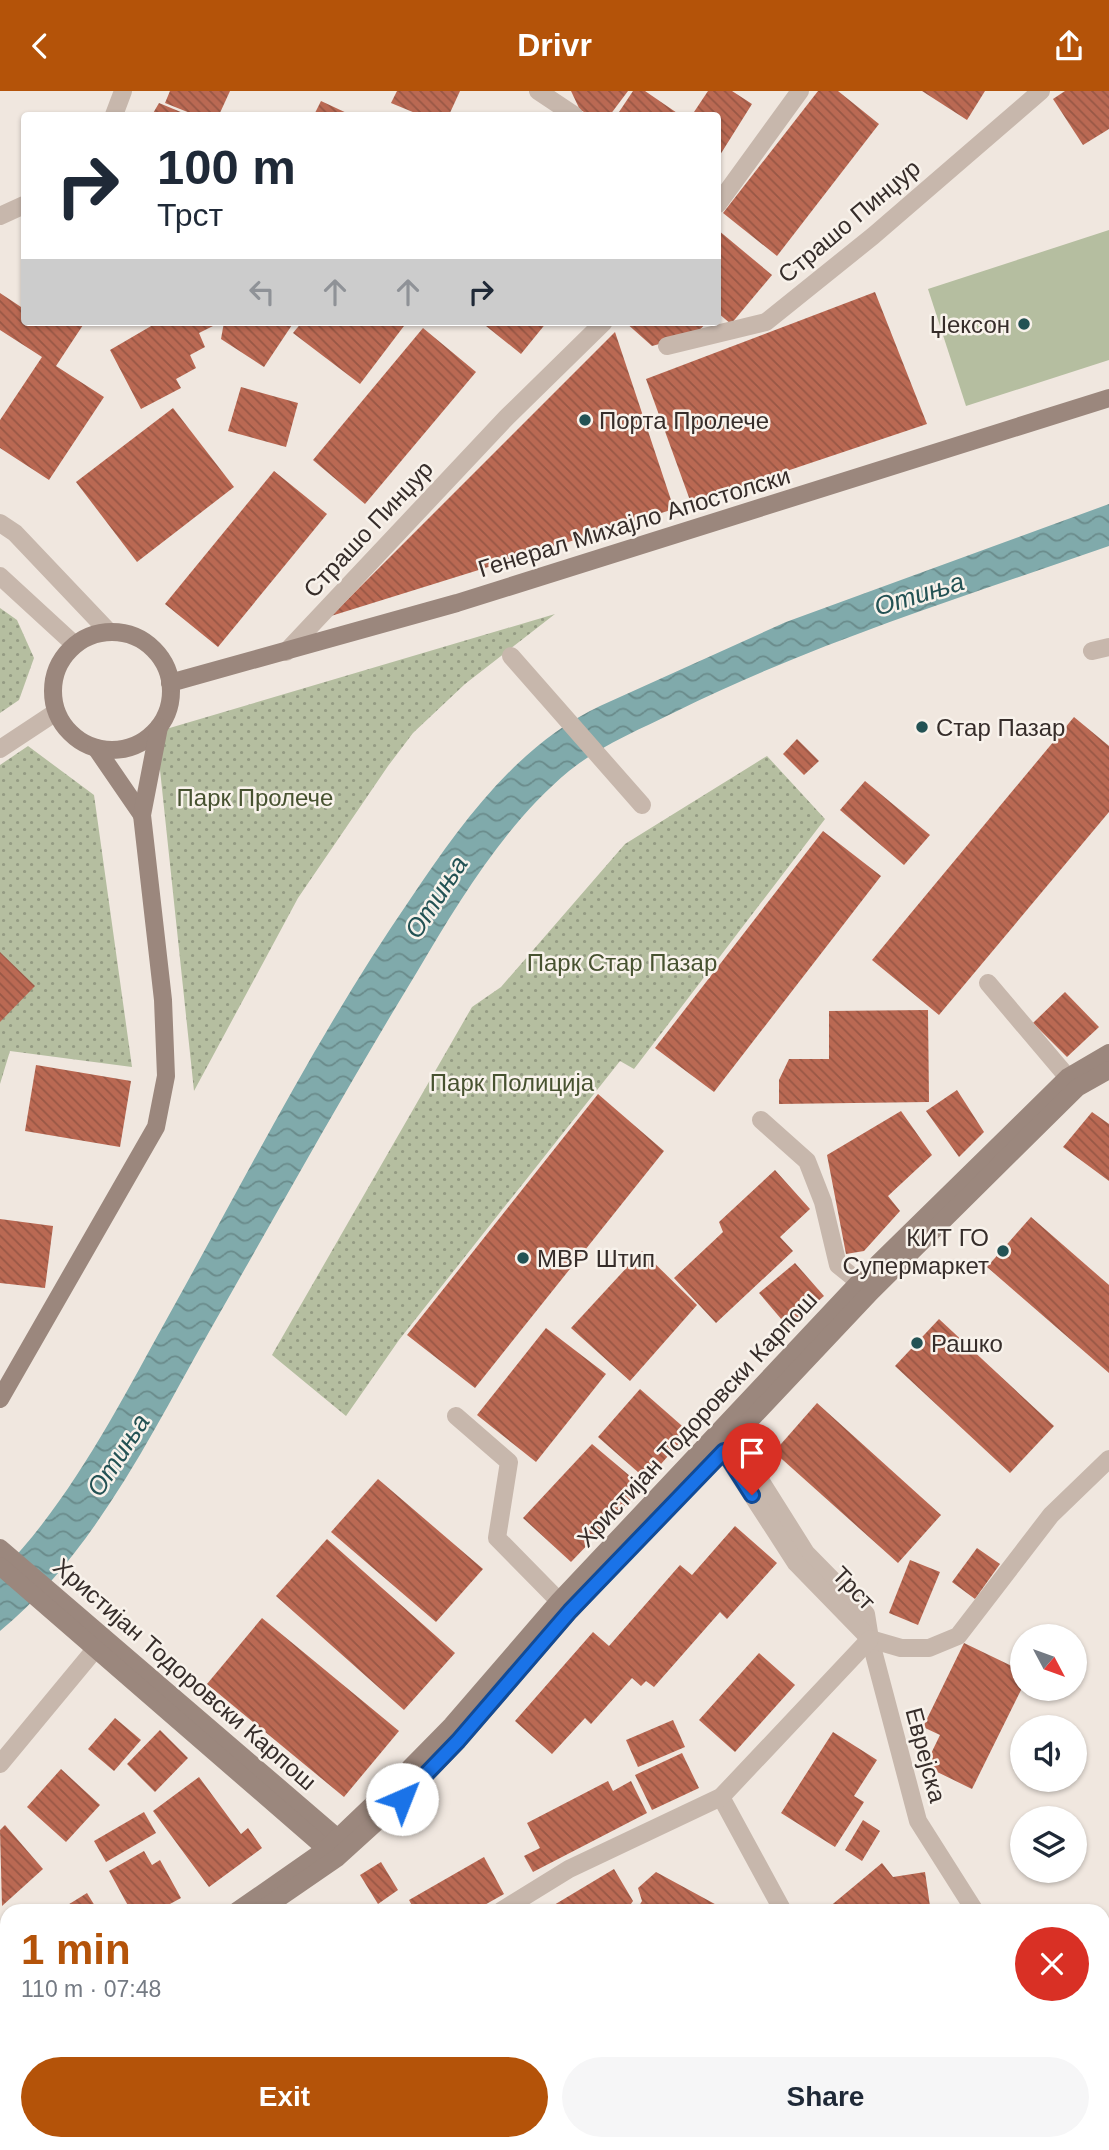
<!DOCTYPE html>
<meta charset="utf-8">
<style>
body{margin:0;font-family:Arial,sans-serif;background:#f6f6f7;color:#1f2937;height:100vh;display:flex;flex-direction:column;font-size:26px;white-space:nowrap}
*{box-sizing:border-box;margin:0}
p{font-size:23px;color:#747a83}
.icon{flex:none;width:38px;height:38px;fill:none;stroke:currentColor;stroke-width:2;stroke-linecap:round;stroke-linejoin:round}
.map{position:relative;flex:1;overflow:hidden}
.details{position:absolute;left:0px;top:1813px;width:1110px;height:247px;display:flex;flex-direction:column;background:#fff;border-radius:21px 21px 0 0;box-shadow:0 2px 5px #0004}
.details>*{flex:none}
.hud{position:absolute;left:21px;top:21px;width:700px;height:214px;border-radius:7px;box-shadow:0 2px 5px #0004;background:#fff;color:#1f2937;overflow:hidden}
.needle{width:46px;rotate:131deg}
.buttons{position:absolute;left:1010px;top:1533px;display:grid;gap:14px}
.buttons a{display:grid;place-items:center;width:77px;height:77px;border-radius:50%;background:#fff;box-shadow:0 2px 5px #0004;font-size:35px}
.pin{position:absolute;display:grid;place-items:center;width:60px;height:60px;color:#fff;margin:-72px -30px;border-radius:50% 50% 50% 0;rotate:-45deg;box-shadow:0 0 7px #0007}
.pin .icon{rotate:45deg}
.me{position:absolute;width:77px;margin:-38px;rotate:44deg;stroke-linejoin:round;filter:drop-shadow(0 0 5px #0008)}
.turn{display:flex;align-items:center;gap:24px;height:147px;padding:0 21px;font-size:32px}
.turn .icon{width:91px;height:91px;stroke-width:2.5}
.turn b{display:block;font-size:49px;line-height:60px}
.lanes{display:flex;align-items:center;height:66px;padding:0 21px;background:#0003;justify-content:center;gap:35px;direction:ltr}
.lanes .off{opacity:.35}
.round{display:grid;place-items:center;flex:none;width:74px;height:74px;border-radius:37px;background:#f6f6f7}
.overview{display:flex;align-items:center;justify-content:space-between;height:119px;padding:0 21px}
h1{font-size:42px;font-weight:600;line-height:52px;color:#b45309}
.cta{display:flex;gap:14px;margin-top:auto;padding:14px 21px}
.cta a{flex:1;height:80px;border-radius:42px;background:#b45309;color:#fff;font-size:28px;font-weight:600;line-height:80px;text-align:center}
.cta a+a{background:#f6f6f7;color:#1f2937}
header{display:flex;justify-content:space-between;align-items:center;height:91px;padding:0 21px;background:#b45309;color:#fff;font-size:32px;font-weight:600}
.map>svg:first-child{display:block}
.grass{fill:#b5bea0}
.park{fill:url(#park-dots)}
.water{fill:url(#water-waves)}
.building{fill:url(#building-back-hatch)}
.lines{fill:none;stroke-linecap:round;stroke-linejoin:round}
.lane{stroke:#c7b7ac;stroke-width:18}
.street{stroke:#c7b7ac;stroke-width:18}
.secondary{stroke:#9b877d;stroke-width:18}
.route-casing{stroke:#114b97;stroke-width:18}
.route{stroke:#1a73e8;stroke-width:12}
.poi-dot{fill:#235254;stroke:#f8f2eb;stroke-width:2.5}
.labels{text-anchor:middle;dominant-baseline:central;stroke-width:5;stroke-linejoin:round;paint-order:stroke}
.street-label{font-size:24px;fill:#362d2a;stroke:#f8f2eb}
.poi-label{font-size:24px;fill:#362d2a;stroke:#f8f2eb;text-anchor:start}
.park-label{font-size:24px;fill:#475230;stroke:#f8f2eb}
.water-label{font-size:26px;font-style:italic;fill:#235254;stroke:#f8f2eb}
</style>
<header><svg class="icon" aria-label="back" viewBox="0 0 24 24"><path d="M15 5l-7 7 7 7"/></svg>Drivr<svg class="icon" aria-label="share" viewBox="0 0 24 24"><path d="M12 15V3M7 8l5-5 5 5M5 13v7h14v-7"/></svg></header>
<div class="map">
<svg width="1109" height="2059" viewBox="0 0 1109 2059">
<defs>
<pattern id="park-dots" width="8" height="8" patternUnits="userSpaceOnUse" patternTransform="scale(1.75)"><rect width="8" height="8" fill="#b5bea0"/><path d="M2 2h.1M6 6h.1" fill="none" stroke="#949b83" stroke-width="1.8" stroke-linecap="round"/></pattern>
<pattern id="water-waves" width="16" height="10" patternUnits="userSpaceOnUse" patternTransform="scale(1.75)"><rect width="16" height="10" fill="#80aaab"/><path d="M0 5q4-4 8 0t8 0" fill="none" stroke="#6a8b8b"/></pattern>
<pattern id="building-back-hatch" width="6" height="6" patternUnits="userSpaceOnUse" patternTransform="scale(1.75)"><rect width="6" height="6" fill="#ba6953"/><path d="M-1 5l2 2M0 0l6 6M5-1l2 2" fill="none" stroke="#985745"/></pattern>
</defs>
<rect width="100%" height="100%" fill="#f0e7df"/>
<!-- grass -->
<polygon class="grass" points="1109,139 1109,269 966,315 928,198"/>
<!-- park -->
<g class="park">
<polygon points="0,517 17,529 34,567 19,609 0,622"/>
<polygon points="555,523 465,593 413,642 388,675 298,807 194,1000 156,641"/>
<polygon points="28,655 94,704 132,976 10,960 0,993 0,674"/>
<polygon points="767,665 825,728 634,978 620,970 399,1249 346,1325 272,1264 472,916 501,896 625,753"/>
</g>
<!-- water -->
<path class="water" d="M1109 413V455C963 506 814 552 675 621 639 639 601 654 569 680 505 733 459 810 417 881 345 999 278 1120 209 1241 150 1345 94 1462 0 1540V1482C72 1408 119 1314 169 1224 247 1084 320 939 411 807 461 733 517 654 600 615L786 531Z"/>
<!-- building -->
<g class="building">
<polygon points="170,0 230,0 219,24 195,24 165,12"/>
<polygon points="397,0 460,0 449,24 420,24 391,12"/>
<polygon points="571,0 628,0 610,24 590,24 580,19"/>
<polygon points="633,0 645,0 680,24 617,24"/>
<polygon points="708,0 732,0 752,13 720,64 718,24 692,24"/>
<polygon points="818,0 838,0 879,33 777,165 723,122"/>
<polygon points="922,0 985,0 967,29"/>
<polygon points="1065,0 1109,0 1109,38 1083,54 1053,8"/>
<polygon points="321,10 351,24 314,24"/>
<polygon points="159,12 188,24 152,24"/>
<polygon points="718,139 772,184 731,233 718,222"/>
<polygon points="875,201 927,333 691,412 646,288"/>
<polygon points="0,202 24,218 24,231 85,231 56,275 104,306 49,389 0,357 0,329 42,266 0,239"/>
<polygon points="158,231 211,231 213,235 199,242 205,256 190,264 196,277 176,288 181,297 141,318 110,259"/>
<polygon points="224,231 294,231 264,276 221,248"/>
<polygon points="302,231 407,231 360,293 293,242"/>
<polygon points="481,231 547,231 521,263"/>
<polygon points="625,231 707,231 696,243 652,255"/>
<polygon points="423,237 476,281 365,413 313,369"/>
<polygon points="615,241 674,418 331,525"/>
<polygon points="241,296 298,312 286,356 228,340"/>
<polygon points="173,317 234,396 137,471 76,391"/>
<polygon points="274,380 327,423 218,556 165,513"/>
<polygon points="1074,626 1109,655 1109,721 939,924 872,869"/>
<polygon points="797,648 819,670 804,684 783,663"/>
<polygon points="865,690 930,744 904,774 840,719"/>
<polygon points="823,740 881,785 714,1001 655,957"/>
<polygon points="0,861 35,895 0,931"/>
<polygon points="1065,901 1099,936 1067,966 1033,932"/>
<polygon points="928,919 929,1011 779,1013 779,989 789,968 829,968 829,920"/>
<polygon points="36,974 131,990 120,1056 25,1040"/>
<polygon points="957,999 984,1041 959,1066 926,1020"/>
<polygon points="598,1003 664,1060 475,1297 407,1244"/>
<polygon points="901,1020 932,1064 888,1105 900,1120 864,1160 846,1163 827,1064"/>
<polygon points="1092,1021 1109,1033 1109,1090 1063,1056"/>
<polygon points="775,1079 810,1118 780,1146 793,1160 716,1232 674,1187 723,1141 719,1131"/>
<polygon points="1031,1126 1109,1194 1109,1282 987,1176"/>
<polygon points="0,1128 53,1135 45,1197 0,1192"/>
<polygon points="642,1160 697,1214 630,1290 571,1237"/>
<polygon points="795,1172 824,1205 788,1236 759,1202"/>
<polygon points="939,1228 1054,1335 1010,1382 895,1275"/>
<polygon points="546,1237 606,1283 536,1371 477,1324"/>
<polygon points="640,1298 689,1341 647,1389 598,1346"/>
<polygon points="817,1312 941,1424 898,1472 774,1361"/>
<polygon points="592,1353 643,1396 571,1471 523,1427"/>
<polygon points="378,1388 483,1478 436,1531 331,1441"/>
<polygon points="735,1435 777,1472 727,1528 720,1521 654,1596 646,1590 641,1595 632,1587 591,1633 585,1627 552,1663 515,1630 593,1541 609,1555 680,1474 692,1484"/>
<polygon points="327,1448 455,1562 404,1619 276,1505"/>
<polygon points="977,1457 1000,1473 975,1508 952,1491"/>
<polygon points="910,1469 940,1481 918,1534 889,1522"/>
<polygon points="262,1527 399,1640 344,1706 207,1593"/>
<polygon points="964,1552 1022,1580 1022,1597 972,1698 925,1675 940,1644 923,1636"/>
<polygon points="759,1562 795,1594 735,1661 699,1629"/>
<polygon points="115,1627 141,1649 114,1680 88,1658"/>
<polygon points="673,1629 685,1656 638,1676 626,1649"/>
<polygon points="160,1639 188,1667 155,1701 127,1673"/>
<polygon points="833,1641 877,1669 854,1705 864,1711 835,1756 781,1722"/>
<polygon points="682,1662 699,1697 652,1719 635,1684"/>
<polygon points="61,1678 100,1714 66,1751 27,1716"/>
<polygon points="199,1686 241,1743 248,1737 262,1757 209,1796 153,1720"/>
<polygon points="608,1690 613,1700 631,1690 647,1722 533,1781 524,1765 540,1757 527,1732"/>
<polygon points="144,1721 156,1742 106,1771 94,1750"/>
<polygon points="863,1729 880,1740 862,1770 845,1759"/>
<polygon points="5,1734 43,1778 2,1815 0,1739"/>
<polygon points="144,1760 152,1774 160,1769 181,1807 157,1820 131,1820 109,1780"/>
<polygon points="484,1766 504,1803 474,1820 415,1820 409,1809"/>
<polygon points="381,1771 398,1799 378,1813 360,1784"/>
<polygon points="882,1772 893,1786 925,1781 930,1815 897,1820 830,1820 828,1817"/>
<polygon points="614,1778 633,1810 626,1820 544,1820"/>
<polygon points="656,1781 724,1818 636,1820 642,1810 638,1797"/>
<polygon points="87,1802 98,1820 58,1820"/>
<polygon points="7,1849 7,1924 0,1929 0,1853"/>
<polygon points="299,2053 363,2053 353,2059 303,2059"/>
<polygon points="442,2053 501,2053 503,2057 446,2059"/>
<polygon points="530,2053 606,2053 602,2059 538,2059"/>
<polygon points="627,2053 638,2056 640,2053 650,2053 659,2059 623,2059"/>
<polygon points="760,2053 769,2059 754,2059"/>
<polygon points="826,2053 839,2053 833,2059"/>
<polygon points="985,2053 1070,2053 1071,2059 985,2059"/>
</g>
<g class="lines">
<!-- lane -->
<polyline class="lane" points="761,1029 807,1070 823,1111 838,1174 869,1199"/>
<!-- street -->
<g class="street">
<polyline points="538,0 574,24"/>
<polyline points="114,24 123,0"/>
<polyline points="718,113 800,0"/>
<polyline points="0,125 24,114"/>
<polyline points="667,255 766,231 873,145 1041,0"/>
<polyline points="0,432 15,442 109,541"/>
<polyline points="0,485 75,554"/>
<polyline points="1092,560 1109,556"/>
<polyline points="286,561 507,326 604,231"/>
<polyline points="511,565 642,714"/>
<polyline points="0,658 56,621"/>
<polyline points="988,892 1076,996"/>
<polyline points="456,1325 509,1371 497,1447 559,1510"/>
<polyline points="726,1335 806,1462 866,1523 870,1548 918,1730 975,1820"/>
<polyline points="715,1347 796,1472 870,1548"/>
<polyline points="870,1548 901,1557 929,1557 958,1545 1051,1424 1109,1368"/>
<polyline points="0,1673 97,1556"/>
<polyline points="721,1706 783,1820"/>
<polyline points="501,1820 569,1778 721,1706 870,1548"/>
<polyline points="1102,2029 1109,2039"/>
<polyline points="258,2053 262,2059"/>
<polyline points="887,2059 895,2053"/>
</g>
<!-- secondary -->
<g class="secondary">
<circle cx="112" cy="600" r="59"/>
<polyline points="170,592 457,512 1109,307"/>
<polyline points="96,657 142,724"/>
<polyline points="0,1308 156,1036 166,985 163,909 142,724 159,636"/>
<polyline points="0,1457 346,1754"/>
<polyline points="0,1475 333,1764"/>
<polyline points="237,1820 326,1758 392,1695 452,1634 559,1510 859,1191 1068,986 1109,962"/>
<polyline points="260,1820 337,1767 402,1708 458,1650 570,1520 871,1201 1077,997 1109,979"/>
<polyline points="0,1974 7,1969"/>
</g>
</g>
<g class="lines">
<!-- route casing -->
<g class="route-casing">
<polyline id="route" points="402,1708 458,1650 570,1520 724,1360 752,1404"/>
</g>
<!-- route -->
<use href="#route" class="route"/>
</g>
<!-- markers -->
<g class="poi-dot">
<circle cx="1024" cy="233" r="7"/>
<circle cx="585" cy="329" r="7"/>
<circle cx="922" cy="636" r="7"/>
<circle cx="1003" cy="1160" r="7"/>
<circle cx="523" cy="1167" r="7"/>
<circle cx="917" cy="1252" r="7"/>
</g>
<g class="labels">
<!-- street labels -->
<g class="street-label">
<text transform="translate(849 130) rotate(-40)">Страшо Пинџур</text>
<text transform="translate(634 431) rotate(-17)">Генерал Михајло Апостолски</text>
<text transform="translate(368 438) rotate(-47)">Страшо Пинџур</text>
<text transform="translate(697 1328) rotate(-47)">Христијан Тодоровски Карпош</text>
<text transform="translate(854 1497) rotate(46)">Трст</text>
<text transform="translate(185 1583) rotate(41)">Христијан Тодоровски Карпош</text>
<text transform="translate(926 1664) rotate(75)">Еврејска</text>
</g>
<!-- poi labels -->
<g class="poi-label">
<text x="1010" y="233" text-anchor="end">Џексон</text>
<text x="599" y="329">Порта Пролече</text>
<text x="936" y="636">Стар Пазар</text>
<text x="989" y="1146" text-anchor="end">КИТ ГО<tspan x="989" dy="28">Супермаркет</tspan></text>
<text x="537" y="1167">МВР Штип</text>
<text x="931" y="1252">Рашко</text>
</g>
<!-- park labels -->
<g class="park-label">
<text x="255" y="706">Парк Пролече</text>
<text x="622" y="871">Парк Стар Пазар</text>
<text x="512" y="991">Парк Полиција</text>
</g>
<!-- water labels -->
<g class="water-label">
<text transform="translate(919 503) rotate(-17)">Отиња</text>
<text transform="translate(436 806) rotate(-57)">Отиња</text>
<text transform="translate(118 1364) rotate(-57)">Отиња</text>
</g>
</g>
</svg>
<div class="buttons">
<a><svg class="needle" viewBox="-14 -14 28 28"><path d="M0-13l5 13h-10z" fill="#e53935"/><path d="M0 13l5-13h-10z" fill="#747a83"/></svg></a>
<a><svg class="icon" aria-label="sound" viewBox="0 0 24 24"><path d="M4 9h4l5-4v14l-5-4H4zM17 9q2 3 0 6"/></svg></a>
<a><svg class="icon" aria-label="layers" viewBox="0 0 24 24"><path d="M12 4l9 5-9 5-9-5zM3 14l9 5 9-5"/></svg></a>
</div>
<div class="pin" style="left:752px;top:1404px;background:#d93025"><svg class="icon" aria-label="arrive" viewBox="0 0 24 24"><path d="M6 21V4h12l-3 4 3 4H6"/></svg></div>
<svg class="me" style="left:402px;top:1708px" viewBox="-20 -20 40 40"><circle r="19" fill="#fff"/><path d="M0-13L10 11 0 6-10 11z" fill="#1a73e8"/></svg>
<div class="hud">
<div class="turn"><svg class="icon" aria-label="right" viewBox="0 0 24 24"><path d="M7 20v-9h11M14 6l5 5-5 5"/></svg><div><b>100 m</b>Трст</div></div>
<div class="lanes"><svg class="icon off" aria-label="left" viewBox="0 0 24 24"><path d="M17 20v-9H6M10 6l-5 5 5 5"/></svg><svg class="icon off" aria-label="ahead" viewBox="0 0 24 24"><path d="M12 20V5M6 11l6-6 6 6"/></svg><svg class="icon off" aria-label="ahead" viewBox="0 0 24 24"><path d="M12 20V5M6 11l6-6 6 6"/></svg><svg class="icon" aria-label="right" viewBox="0 0 24 24"><path d="M7 20v-9h11M14 6l5 5-5 5"/></svg></div>
</div>
<section class="details">
<div class="overview"><div><h1>1 min</h1><p>110 m · 07:48</p></div><a class="round" style="background:#d93025;color:#fff"><svg class="icon" aria-label="close" viewBox="0 0 24 24"><path d="M6 6l12 12M18 6L6 18"/></svg></a></div>
<div class="cta"><a>Exit</a><a>Share</a></div>
</section>
</div>
